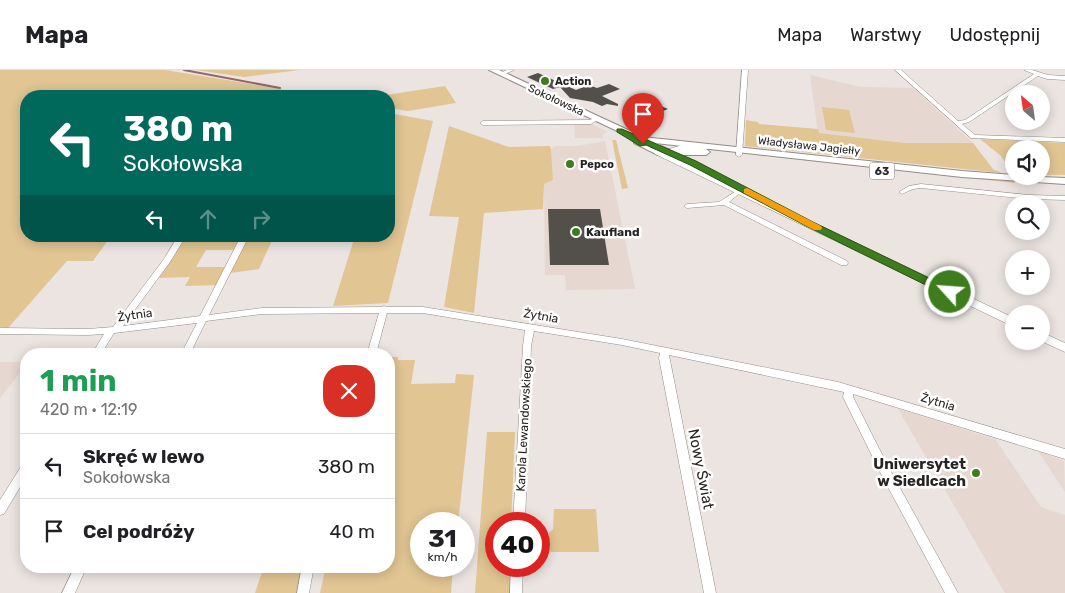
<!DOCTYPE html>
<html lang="pl">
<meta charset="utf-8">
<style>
body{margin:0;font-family:Rubik,sans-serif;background:#f2f2f2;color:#202124;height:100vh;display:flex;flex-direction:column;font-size:19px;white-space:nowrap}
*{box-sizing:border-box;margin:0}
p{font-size:16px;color:#757577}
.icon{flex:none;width:28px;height:28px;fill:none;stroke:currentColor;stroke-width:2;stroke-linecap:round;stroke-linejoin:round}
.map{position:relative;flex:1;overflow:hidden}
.panel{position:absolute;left:20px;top:278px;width:375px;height:225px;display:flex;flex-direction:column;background:#fff;border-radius:20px;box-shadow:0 2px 12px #0003}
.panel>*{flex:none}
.top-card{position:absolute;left:20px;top:20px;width:375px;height:152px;border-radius:20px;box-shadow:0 2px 12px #0003;background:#00695c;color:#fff;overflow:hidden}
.needle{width:32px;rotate:331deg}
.controls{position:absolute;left:1005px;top:15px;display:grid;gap:10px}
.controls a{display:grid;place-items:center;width:45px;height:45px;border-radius:50%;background:#fff;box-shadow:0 2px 12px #0003;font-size:25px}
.speed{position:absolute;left:410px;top:442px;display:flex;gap:10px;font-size:25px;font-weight:700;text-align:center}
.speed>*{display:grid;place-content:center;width:65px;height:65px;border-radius:50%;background:#fff;box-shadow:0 2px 12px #0003;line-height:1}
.speed small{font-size:12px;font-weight:400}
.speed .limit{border:8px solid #d22;background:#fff;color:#111}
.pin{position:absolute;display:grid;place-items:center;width:42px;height:42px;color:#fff;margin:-51px -21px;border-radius:50% 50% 50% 0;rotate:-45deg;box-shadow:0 0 5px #0007}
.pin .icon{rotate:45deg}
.me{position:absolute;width:55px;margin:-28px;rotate:296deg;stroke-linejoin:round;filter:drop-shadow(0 0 4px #0008)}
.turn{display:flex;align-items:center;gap:18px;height:105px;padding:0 20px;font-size:22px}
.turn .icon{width:65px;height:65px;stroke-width:2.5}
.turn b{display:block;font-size:35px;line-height:42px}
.lanes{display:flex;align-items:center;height:48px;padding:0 20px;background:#0003;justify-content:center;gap:25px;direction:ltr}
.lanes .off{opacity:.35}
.round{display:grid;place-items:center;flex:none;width:52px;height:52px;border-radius:20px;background:#f2f2f2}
.summary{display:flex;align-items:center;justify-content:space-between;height:85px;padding:0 20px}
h1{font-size:30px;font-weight:700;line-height:38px;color:#1e9e55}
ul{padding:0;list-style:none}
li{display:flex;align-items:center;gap:15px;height:65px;padding:0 20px;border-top:1px solid #e0e0e0}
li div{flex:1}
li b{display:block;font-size:19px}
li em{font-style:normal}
header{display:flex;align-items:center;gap:30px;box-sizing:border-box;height:70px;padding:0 25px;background:#fff;border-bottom:1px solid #e0e0e0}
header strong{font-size:24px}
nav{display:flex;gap:28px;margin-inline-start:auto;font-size:18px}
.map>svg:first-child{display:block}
.built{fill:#e6d7d0}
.green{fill:#e1c593}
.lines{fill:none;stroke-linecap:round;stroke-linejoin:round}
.stream{stroke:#93666c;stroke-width:2}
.building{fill:#534f4b}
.street-casing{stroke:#938c89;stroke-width:1}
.secondary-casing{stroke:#938c89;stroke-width:1}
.primary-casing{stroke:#938c89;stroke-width:2}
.street{fill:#fff;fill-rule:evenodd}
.secondary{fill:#fff;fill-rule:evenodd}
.primary{fill:#fff;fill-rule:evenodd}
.route{fill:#3d7d1d;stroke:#285113}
.slow{fill:#f59e0b}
.poi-dot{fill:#3d7d1d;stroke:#fff;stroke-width:2}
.labels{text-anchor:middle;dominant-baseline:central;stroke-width:5;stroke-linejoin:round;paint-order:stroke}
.far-poi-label{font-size:11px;font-weight:bold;fill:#272423;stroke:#fff;text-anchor:start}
.far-street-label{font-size:11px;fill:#272423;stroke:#fff}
.shield{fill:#fff;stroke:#686665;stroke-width:1}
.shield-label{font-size:11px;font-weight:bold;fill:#272423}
.poi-label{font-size:12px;font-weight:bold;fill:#272423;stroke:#fff;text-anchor:start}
.street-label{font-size:12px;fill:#272423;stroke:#fff}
.near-poi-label{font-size:15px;font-weight:bold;fill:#272423;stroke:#fff;text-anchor:end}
.near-street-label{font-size:15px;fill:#272423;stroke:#fff}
</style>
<header>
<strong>Mapa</strong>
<nav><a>Mapa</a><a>Warstwy</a><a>Udostępnij</a></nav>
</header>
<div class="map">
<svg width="1065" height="523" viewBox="0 0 1065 523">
<rect width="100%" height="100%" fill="#ebe4e1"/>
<!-- built -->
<g class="built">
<polygon points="810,5 861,17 913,18 973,73 905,73 818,63"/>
<polygon points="574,53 589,53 608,62 603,64 603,68 575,68"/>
<polygon points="605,71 635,219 566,220 565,205 545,205 544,113 553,110 551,79 555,76 577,76"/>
<polygon points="0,292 26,292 26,295 0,328"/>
<polygon points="898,339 995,369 1041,437 1065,445 1065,523 1005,523"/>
<polygon points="1038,381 1064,391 1065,422"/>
</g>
<!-- green -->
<g class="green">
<polygon points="0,0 165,0 276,18 306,26 26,26 26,166 111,166 93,191 67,191 8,258 0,257"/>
<polygon points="196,0 300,0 244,7"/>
<polygon points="445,16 456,33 408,41 389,38 389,26 379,26"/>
<polygon points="822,37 849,40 855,63 826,60"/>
<polygon points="389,43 433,51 388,233 333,236 355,166 389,166"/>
<polygon points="746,50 758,52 759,54 818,59 819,63 905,73 973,73 993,99 1002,103 745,76"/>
<polygon points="449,56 509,77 550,76 551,79 553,110 544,114 543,139 484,143 474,243 444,237 459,147 429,146"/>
<polygon points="980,69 1065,73 1065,105 1041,105 1041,79 1014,79 1013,103 1001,86"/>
<polygon points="612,70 616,70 628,118 622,119"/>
<polygon points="758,83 1013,110 1015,113 758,85"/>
<polygon points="185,166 243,166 236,180 206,180 196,197 227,197 217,215 185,216 190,207 159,208"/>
<polygon points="248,166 274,166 259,199 230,203"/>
<polygon points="389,287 398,287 398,290 415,290 411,314 455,313 456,304 474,305 458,454 421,454 421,496 453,496 451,523 320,523 326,496 389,496"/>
<polygon points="487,362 515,362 511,454 496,454 496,496 510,496 509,523 475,523"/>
<polygon points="554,439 596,439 599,482 550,482 549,463 553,459"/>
<polygon points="264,496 305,496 298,523 255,523"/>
</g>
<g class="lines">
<!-- stream -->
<polyline class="stream" points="184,0 280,18"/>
</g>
<!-- building -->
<g class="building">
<polygon points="538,3 576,20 589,15 597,18 609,14 620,19 602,26 618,34 618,36 607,34 602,36 593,32 570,28 560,17 553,19 527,7"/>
<polygon points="642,27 649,31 668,39 658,43 632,32"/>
<polygon points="548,139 600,139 609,195 550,195"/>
</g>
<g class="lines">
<!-- street casing -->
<g class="street-casing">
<g id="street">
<polygon points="507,0 514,0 503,5 498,4"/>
<polygon points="742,0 748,0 742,85 739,87 736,85"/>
<polygon points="895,0 901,0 958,51 965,50 1034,4 1024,0 1032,0 1048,5 1065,6 1065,10 1047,9 1038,6 969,52 962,54 975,65 1065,68 1065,72 971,68"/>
<polygon points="596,47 599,49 591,54 483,55 480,53 483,51 590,50"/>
<polygon points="921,114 1029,125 1065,126 1065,130 1029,129 921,118 913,119 902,124 899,122 909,116"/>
<polygon points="738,120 740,121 740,123 729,132 847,191 848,193 847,195 841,195 724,135 687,138 684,136 687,134 719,132"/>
<polygon points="178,166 186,166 170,192 123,256 200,246 241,166 249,166 209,245 262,238 381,237 384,236 387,237 423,237 622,269 838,312 1065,379 1065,389 853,324 853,327 890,400 958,523 945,523 882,406 843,327 844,322 669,285 716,523 704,523 659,288 660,283 622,275 534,261 531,276 525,454 513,454 523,276 525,260 423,243 387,243 376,284 367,284 379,243 262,244 206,251 190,284 181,284 197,253 114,263 101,284 92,284 104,264 88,265 0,264 0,258 88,259 113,257 164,189"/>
<polygon points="26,393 26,407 4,444 0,445 0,430 22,395"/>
<polygon points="75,496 87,496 75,523 62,523"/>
<polygon points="302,496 314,496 309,523 297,523"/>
<polygon points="511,496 523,496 522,523 510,523"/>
</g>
</g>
<!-- secondary casing -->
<g class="secondary-casing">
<g id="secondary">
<polygon points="638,67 644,67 669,79 686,74 708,75 708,79 681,80 671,85 1014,248 1014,257 655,84 654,82 657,80 638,71"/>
<polygon points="1041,262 1065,273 1065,282 1041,271"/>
</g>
</g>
<!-- primary casing -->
<g class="primary-casing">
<polygon id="primary" points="489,0 499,0 643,67 962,101 1014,105 1014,106 1065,108 1065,114 962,107 646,72 660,79 706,79 710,82 706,85 658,85 634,73 634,69"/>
</g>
<!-- street -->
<use href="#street" class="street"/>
<!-- secondary -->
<use href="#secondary" class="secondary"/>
<!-- primary -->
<use href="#primary" class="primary"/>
</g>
<!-- route -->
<polygon class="route" points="617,59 622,59 696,91 813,152 954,220 956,222 950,226 946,225 806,156 690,95 646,75 640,76 617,62"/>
<!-- slow -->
<polygon class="slow" points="747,118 821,156 822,158 821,160 814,160 744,123 744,119"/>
<!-- markers -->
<g class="poi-dot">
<circle cx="545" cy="11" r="5"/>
<circle cx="570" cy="94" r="5"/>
<circle cx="576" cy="162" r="5"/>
<circle cx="976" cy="403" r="5"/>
</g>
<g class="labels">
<!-- far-poi labels -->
<g class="far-poi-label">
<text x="555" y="11">Action</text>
<text x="580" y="94">Pepco</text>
</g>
<!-- far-street labels -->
<g class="far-street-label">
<text transform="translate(556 30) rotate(25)">Sokołowska</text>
<text transform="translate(809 76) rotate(6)">Władysława Jagiełły</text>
</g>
<!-- shield labels -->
<rect class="shield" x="869.5" y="92.5" width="25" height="17" rx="4"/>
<g class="shield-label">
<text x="882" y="101">63</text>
</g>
<!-- poi labels -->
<g class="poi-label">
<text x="586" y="162">Kaufland</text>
</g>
<!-- street labels -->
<g class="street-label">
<text transform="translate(135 245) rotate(-8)">Żytnia</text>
<text transform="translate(541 246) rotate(10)">Żytnia</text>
<text transform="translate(938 332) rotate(17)">Żytnia</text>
<text transform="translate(524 355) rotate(-87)">Karola Lewandowskiego</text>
</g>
<!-- near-poi labels -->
<g class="near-poi-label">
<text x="966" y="394">Uniwersytet<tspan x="966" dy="17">w Siedlcach</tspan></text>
</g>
<!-- near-street labels -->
<g class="near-street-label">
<text transform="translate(701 399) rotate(79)">Nowy Świat</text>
</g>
</g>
</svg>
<div class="controls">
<a><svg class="needle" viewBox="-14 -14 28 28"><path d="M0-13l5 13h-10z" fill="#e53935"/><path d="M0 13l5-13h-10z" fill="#757577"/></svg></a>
<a><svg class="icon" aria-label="sound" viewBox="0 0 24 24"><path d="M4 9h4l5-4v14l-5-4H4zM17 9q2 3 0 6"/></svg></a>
<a><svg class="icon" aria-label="search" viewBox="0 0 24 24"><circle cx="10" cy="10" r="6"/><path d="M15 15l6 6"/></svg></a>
<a>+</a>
<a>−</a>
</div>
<div class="speed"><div>31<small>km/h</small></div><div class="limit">40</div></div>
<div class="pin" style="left:643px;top:74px;background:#d93025"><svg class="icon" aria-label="arrive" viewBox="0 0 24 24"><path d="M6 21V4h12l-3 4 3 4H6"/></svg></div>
<svg class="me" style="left:950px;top:222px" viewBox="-20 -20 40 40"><circle r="17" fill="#3d7d1d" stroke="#fff" stroke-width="3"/><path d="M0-11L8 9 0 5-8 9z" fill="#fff"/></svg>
<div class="top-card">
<div class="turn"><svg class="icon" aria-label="left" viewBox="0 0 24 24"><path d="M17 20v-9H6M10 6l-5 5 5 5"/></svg><div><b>380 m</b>Sokołowska</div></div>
<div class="lanes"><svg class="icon" aria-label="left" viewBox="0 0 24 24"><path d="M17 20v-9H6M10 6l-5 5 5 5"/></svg><svg class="icon off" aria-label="ahead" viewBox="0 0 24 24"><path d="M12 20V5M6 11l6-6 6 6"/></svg><svg class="icon off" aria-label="right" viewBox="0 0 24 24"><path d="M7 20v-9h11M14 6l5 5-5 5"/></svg></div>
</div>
<section class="panel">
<div class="summary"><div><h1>1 min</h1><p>420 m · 12:19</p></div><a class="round" style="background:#d93025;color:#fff"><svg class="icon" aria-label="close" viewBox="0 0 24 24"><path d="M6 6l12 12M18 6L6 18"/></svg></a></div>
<ul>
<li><svg class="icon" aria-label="left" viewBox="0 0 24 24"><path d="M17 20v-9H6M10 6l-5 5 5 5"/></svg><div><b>Skręć w lewo</b><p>Sokołowska</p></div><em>380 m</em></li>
<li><svg class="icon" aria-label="arrive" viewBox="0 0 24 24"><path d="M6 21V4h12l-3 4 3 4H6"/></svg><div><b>Cel podróży</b></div><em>40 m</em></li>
</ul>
</section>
</div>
